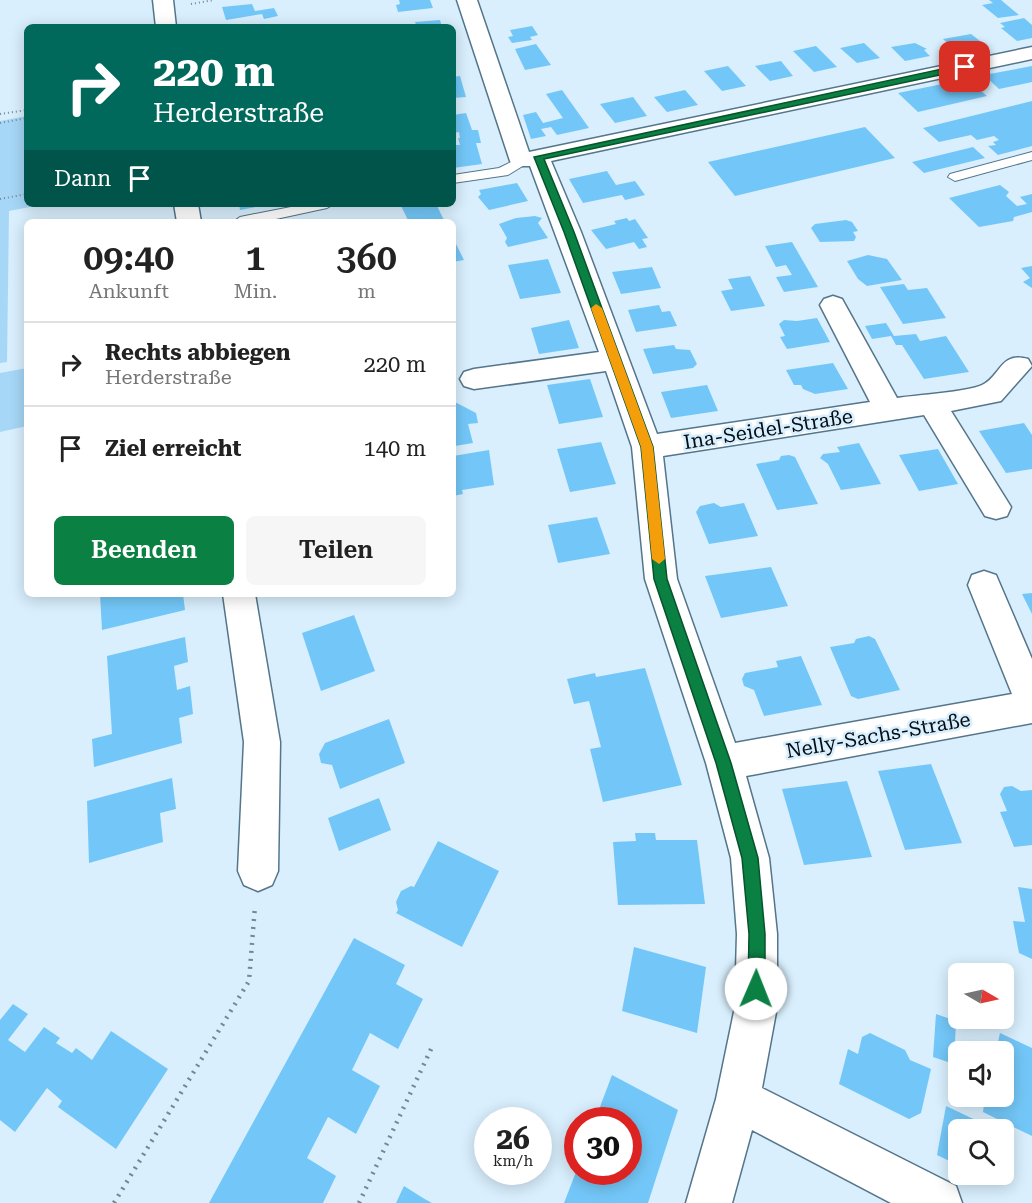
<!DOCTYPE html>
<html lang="de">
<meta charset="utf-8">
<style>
body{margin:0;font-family:"Roboto Serif",serif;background:#f6f6f6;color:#222;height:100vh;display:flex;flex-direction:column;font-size:22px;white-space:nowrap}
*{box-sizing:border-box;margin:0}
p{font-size:20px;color:#767676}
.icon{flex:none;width:33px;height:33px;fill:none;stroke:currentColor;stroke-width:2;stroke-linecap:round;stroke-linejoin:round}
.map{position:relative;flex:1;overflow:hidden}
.side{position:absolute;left:24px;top:219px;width:432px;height:378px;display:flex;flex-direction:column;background:#fff;border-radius:9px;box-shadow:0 3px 15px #0003}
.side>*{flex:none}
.top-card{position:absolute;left:24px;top:24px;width:432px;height:183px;border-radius:9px;box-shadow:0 3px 15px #0003;background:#00695c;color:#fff;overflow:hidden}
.needle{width:39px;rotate:99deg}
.fabs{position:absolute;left:948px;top:963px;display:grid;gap:12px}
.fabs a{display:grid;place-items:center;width:66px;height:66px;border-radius:9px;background:#fff;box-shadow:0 3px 15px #0003;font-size:30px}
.speed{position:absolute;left:474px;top:1107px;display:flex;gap:12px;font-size:30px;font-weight:700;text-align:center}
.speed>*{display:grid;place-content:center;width:78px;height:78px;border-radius:50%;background:#fff;box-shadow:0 3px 15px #0003;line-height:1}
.speed small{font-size:15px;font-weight:400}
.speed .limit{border:9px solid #d22;background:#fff;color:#111}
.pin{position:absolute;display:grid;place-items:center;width:51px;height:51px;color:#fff;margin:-26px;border-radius:12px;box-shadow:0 3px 9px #0006}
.me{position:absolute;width:66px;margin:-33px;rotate:1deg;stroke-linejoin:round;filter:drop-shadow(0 0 4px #0008)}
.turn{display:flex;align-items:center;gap:21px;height:126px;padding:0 30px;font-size:27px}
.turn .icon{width:78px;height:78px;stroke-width:2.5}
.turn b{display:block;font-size:42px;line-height:51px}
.then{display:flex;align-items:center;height:57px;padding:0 30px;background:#0003;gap:12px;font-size:22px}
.eta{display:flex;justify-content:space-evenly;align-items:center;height:102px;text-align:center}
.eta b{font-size:36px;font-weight:600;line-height:42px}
.cta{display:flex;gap:12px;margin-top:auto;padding:12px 30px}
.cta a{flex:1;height:69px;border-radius:9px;background:#0b8043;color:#fff;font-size:24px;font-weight:600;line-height:69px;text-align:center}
.cta a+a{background:#f6f6f6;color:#222}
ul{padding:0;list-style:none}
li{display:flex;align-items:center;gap:18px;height:84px;padding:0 30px;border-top:2px solid #e0e0e0}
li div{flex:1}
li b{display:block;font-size:22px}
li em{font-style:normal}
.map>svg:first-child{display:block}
.green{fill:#a6d7f6}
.building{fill:#73c7f8}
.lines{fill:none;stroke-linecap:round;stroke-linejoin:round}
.lane-casing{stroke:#54758a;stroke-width:2}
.street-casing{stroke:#54758a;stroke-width:3}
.path-far1{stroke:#778792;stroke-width:2;stroke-dasharray:1 3;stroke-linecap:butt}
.path{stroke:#778792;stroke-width:4.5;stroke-dasharray:2 6;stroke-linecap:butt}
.lane{fill:#fff;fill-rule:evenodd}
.street{fill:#fff;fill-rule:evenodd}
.route{fill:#0b8043;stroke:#07532c;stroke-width:1.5}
.slow{fill:#f59e0b}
.labels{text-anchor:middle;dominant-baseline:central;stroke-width:5;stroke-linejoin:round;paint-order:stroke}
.street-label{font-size:20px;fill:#030d15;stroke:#d9effd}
</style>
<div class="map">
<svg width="1032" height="1203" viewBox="0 0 1032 1203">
<rect width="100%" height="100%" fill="#d9effd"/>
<!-- green -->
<g class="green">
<polygon points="27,116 27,204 35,206 9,211 7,362 0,363 0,121"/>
<polygon points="27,368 27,426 0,432 0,373"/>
</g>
<!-- building -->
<g class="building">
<polygon points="399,0 430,0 433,8 398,12 396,5 400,4"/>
<polygon points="989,0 1001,0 1019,15 998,18 982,5 993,3"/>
<polygon points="252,4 255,11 274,8 278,16 264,19 262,14 226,20 222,7"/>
<polygon points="1024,18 1032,25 1032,38 1017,41 1001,28 1005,27 1000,23"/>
<polygon points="440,20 442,27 417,27 415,22"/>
<polygon points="532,26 538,35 530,37 532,40 512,43 508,37 513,36 510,30"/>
<polygon points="971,34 985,45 956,51 943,39"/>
<polygon points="864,43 880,58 857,63 840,48"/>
<polygon points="915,43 927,49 924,50 930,56 905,61 891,47"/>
<polygon points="536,44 551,65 525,70 515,49"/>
<polygon points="816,46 837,67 814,72 793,51"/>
<polygon points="781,61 793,76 770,81 755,66"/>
<polygon points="728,66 746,86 722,91 704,71"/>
<polygon points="1032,66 1032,82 999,89 984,75"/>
<polygon points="460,76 466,97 453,98 453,77"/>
<polygon points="967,79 987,96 918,112 898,93"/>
<polygon points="562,90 589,128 557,135 551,127 541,129 546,136 531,139 523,115 536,112 543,123 563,118 546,94"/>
<polygon points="685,90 698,105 667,112 654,97"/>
<polygon points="633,97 647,116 615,123 600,104"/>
<polygon points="1032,101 1032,146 998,155 988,146 996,145 993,142 999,140 994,136 977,140 971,135 939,142 923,128"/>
<polygon points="466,113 472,130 478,130 481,143 476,143 482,164 453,168 453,145 460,145 458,138 460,138 459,132 453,133 453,115"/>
<polygon points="865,127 895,158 735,196 708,162"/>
<polygon points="973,147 985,158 924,173 912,162"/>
<polygon points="607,171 616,185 635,181 645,195 625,200 622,195 583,203 569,179"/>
<polygon points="517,183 528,201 489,210 478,197 481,194 479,190"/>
<polygon points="1000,185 1009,192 1006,196 1017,206 1027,204 1020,197 1032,194 1032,212 1014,217 1013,221 979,227 949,198"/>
<polygon points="239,204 266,204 266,205 240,210"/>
<polygon points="408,204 436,204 444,220 409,222 401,206"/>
<polygon points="535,216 542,218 538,223 548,238 508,247 505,242 507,238 499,224 516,218"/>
<polygon points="627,218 629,221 635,219 648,238 642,239 647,247 639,249 634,242 606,249 591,230 616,224 614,221"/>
<polygon points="846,220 852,222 858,231 853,232 856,237 854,241 820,242 811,228 815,224"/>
<polygon points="453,238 464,260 453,262"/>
<polygon points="792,242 818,287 784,292 776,277 792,275 786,265 776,267 765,246"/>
<polygon points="868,255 887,259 902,280 867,286 858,279 847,261"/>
<polygon points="548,259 561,293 520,299 508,265"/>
<polygon points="1032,266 1032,288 1023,282 1030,278 1021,268"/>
<polygon points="652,267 661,288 621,294 612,272"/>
<polygon points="750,276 765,306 731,311 721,291 733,289 728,279"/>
<polygon points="904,284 908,290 927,288 946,318 903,324 880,287"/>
<polygon points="659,305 662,312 670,311 677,326 636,332 628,310"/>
<polygon points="817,318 830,342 787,349 780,337 785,336 779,324 784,320 797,321"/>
<polygon points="569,320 579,348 539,354 531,328"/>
<polygon points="886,323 894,336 916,334 920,341 946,336 969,372 924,379 902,345 896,345 891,336 872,339 865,326"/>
<polygon points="674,345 676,349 690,350 697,364 693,368 653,374 643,349"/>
<polygon points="833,363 848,389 815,394 803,389 801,385 794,385 786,370"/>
<polygon points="590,379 603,417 559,424 547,385"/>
<polygon points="707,385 718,411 671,418 661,392"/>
<polygon points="453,401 476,413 478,423 468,424 473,443 455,446"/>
<polygon points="1024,423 1032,435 1032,469 1006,473 979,431"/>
<polygon points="601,442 616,484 570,492 557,449"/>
<polygon points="859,443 881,484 841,490 828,464 820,458 823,454 840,452 837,447"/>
<polygon points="938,449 958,484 919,491 899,455"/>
<polygon points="489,450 494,485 462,490 463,494 453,496 453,456"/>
<polygon points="789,455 795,457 818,504 777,510 756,464 779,460 781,456"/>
<polygon points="714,503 721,507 744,503 758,536 709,544 696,512 700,506"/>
<polygon points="597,517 610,554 558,563 548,525"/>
<polygon points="771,567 788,606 721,618 705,576"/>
<polygon points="1032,593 1032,614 1022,594"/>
<polygon points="100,594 183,594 185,610 102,630"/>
<polygon points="354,615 375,671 321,691 302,633"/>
<polygon points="869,636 875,639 900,690 858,699 851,696 830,647 854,643 856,639"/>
<polygon points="185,637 188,662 174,666 177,690 190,686 193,714 179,718 182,743 94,767 92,739 112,734 107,656"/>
<polygon points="801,656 822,705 764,716 754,690 744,686 742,679 745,673 778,667 776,661"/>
<polygon points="645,668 682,785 603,802 590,749 601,747 589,701 574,704 567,679 595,673 596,677"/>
<polygon points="389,719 405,763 340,789 332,765 321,763 319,754 325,743"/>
<polygon points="931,764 962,843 905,850 878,771"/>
<polygon points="172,778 176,809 160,813 163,842 89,863 87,801"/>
<polygon points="847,781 872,857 804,865 782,789"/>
<polygon points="1012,786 1021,791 1032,790 1032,845 1014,847 1000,812 1007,811 1000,794 1004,787"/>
<polygon points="379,798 391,830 339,851 328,818"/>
<polygon points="635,833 655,833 656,840 697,840 705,904 618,905 613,842 636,841"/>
<polygon points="438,841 499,871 462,947 396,913 398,910 396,902 401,891 411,886 414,887"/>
<polygon points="1018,887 1032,889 1032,959 1019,953 1013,921 1025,922"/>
<polygon points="354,938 405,965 396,984 423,999 398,1049 370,1033 352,1070 380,1086 356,1134 328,1117 307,1158 336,1176 323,1203 209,1203"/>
<polygon points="634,947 706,967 697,1033 622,1011"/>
<polygon points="13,1004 28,1014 8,1040 25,1052 44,1027 60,1038 56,1043 72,1053 76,1048 92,1060 111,1031 168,1069 116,1149 58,1107 62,1101 47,1088 15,1132 0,1120 0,1020"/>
<polygon points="936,1014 956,1021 954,1064 933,1057"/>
<polygon points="870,1033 905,1050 910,1060 931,1069 921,1113 909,1119 839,1084 848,1049 858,1054 862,1037"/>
<polygon points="1000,1033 1032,1048 1032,1136 983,1112 985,1096 1004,1096 1004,1052 996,1052"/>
<polygon points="612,1075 678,1110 648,1203 564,1203 576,1172 628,1172 628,1120 595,1120"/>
<polygon points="946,1106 986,1125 985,1130 958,1130 958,1165 937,1155"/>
<polygon points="404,1186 423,1198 432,1203 396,1203"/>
</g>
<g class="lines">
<!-- lane casing -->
<g class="lane-casing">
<g id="lane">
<polygon points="1032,152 1032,160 955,181 948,177 950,174"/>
<polygon points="521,157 528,161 526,164 508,175 453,183 453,175 499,168"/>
<polygon points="306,204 334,204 327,208 262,222 233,222 240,217"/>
</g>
</g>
<!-- street casing -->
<g class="street-casing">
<g id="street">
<polygon points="153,0 173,0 176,27 156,27"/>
<path d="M457 0H477L529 152 1032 47V59L551 161 581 232 657 434 870 402 820 305 824 299 833 296 842 299 897 398C916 395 967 392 982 385 1001 376 1000 351 1028 359L1032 366 1001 401 951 411 1011 507 1007 516 996 519 985 516 924 415 663 456 677 579 735 743 1012 694 968 585 972 575 984 571 996 575 1032 659V723L746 776 769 858 777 934V1007L762 1088 956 1186 962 1203H891L752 1130 732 1203H686L716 1099 735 1007 737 934 731 858 706 763 645 579 632 447 606 371 474 389 464 386 460 379 464 372 474 369 599 352 530 166H513L510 161Z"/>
<polygon points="174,204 198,204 201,222 177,222"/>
<polygon points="223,594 255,594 280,742 278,871 272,885 258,891 244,885 238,871 244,742"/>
</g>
</g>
<!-- path-far1 -->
<g class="path-far1">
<polyline points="191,4 214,0"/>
<polyline points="0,114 27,110"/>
<polyline points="0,123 27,118 27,125"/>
<polyline points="0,199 27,194"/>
</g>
<!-- path -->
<g class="path">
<polyline points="114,1203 249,981 255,906"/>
<polyline points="359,1203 432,1047"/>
</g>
<!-- lane -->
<use href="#lane" class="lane"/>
<!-- street -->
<use href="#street" class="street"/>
</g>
<!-- route -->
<polygon class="route" points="965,64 968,69 544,159 574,232 653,447 667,579 731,763 758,858 765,934 765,989 762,995 756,997 750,995 748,989 749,934 742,858 716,763 654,579 641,447 564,232 534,157"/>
<!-- slow -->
<polygon class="slow" points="596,304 602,308 653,447 665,559 659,564 652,559 641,447 591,308"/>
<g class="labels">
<!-- street labels -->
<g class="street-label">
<text transform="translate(768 429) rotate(-9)">Ina-Seidel-Straße</text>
<text transform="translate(878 735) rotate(-10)">Nelly-Sachs-Straße</text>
</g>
</g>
</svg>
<div class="fabs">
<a><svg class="needle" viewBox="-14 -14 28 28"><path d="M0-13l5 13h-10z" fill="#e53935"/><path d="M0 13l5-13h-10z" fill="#767676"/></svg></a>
<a><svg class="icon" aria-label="sound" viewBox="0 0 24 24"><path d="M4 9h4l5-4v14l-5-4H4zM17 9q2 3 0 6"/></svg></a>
<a><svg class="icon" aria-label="search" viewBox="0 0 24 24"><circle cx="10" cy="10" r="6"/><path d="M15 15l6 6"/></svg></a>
</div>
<div class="speed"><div>26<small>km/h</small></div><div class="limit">30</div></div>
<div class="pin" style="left:965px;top:67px;background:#d93025"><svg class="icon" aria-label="arrive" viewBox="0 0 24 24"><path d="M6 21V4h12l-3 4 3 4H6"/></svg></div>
<svg class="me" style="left:756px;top:989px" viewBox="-20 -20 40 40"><circle r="19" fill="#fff"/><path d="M0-13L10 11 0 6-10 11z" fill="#0b8043"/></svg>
<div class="top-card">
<div class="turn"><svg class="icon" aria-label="right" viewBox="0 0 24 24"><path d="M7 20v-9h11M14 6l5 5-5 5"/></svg><div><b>220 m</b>Herderstraße</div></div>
<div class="then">Dann<svg class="icon" aria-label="arrive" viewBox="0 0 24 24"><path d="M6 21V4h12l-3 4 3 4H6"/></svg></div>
</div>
<section class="side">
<div class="eta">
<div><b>09:40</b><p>Ankunft</p></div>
<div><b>1</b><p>Min.</p></div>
<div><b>360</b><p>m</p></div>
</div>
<ul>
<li><svg class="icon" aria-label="right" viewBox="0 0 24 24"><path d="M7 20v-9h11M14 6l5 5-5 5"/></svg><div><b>Rechts abbiegen</b><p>Herderstraße</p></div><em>220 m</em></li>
<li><svg class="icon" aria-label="arrive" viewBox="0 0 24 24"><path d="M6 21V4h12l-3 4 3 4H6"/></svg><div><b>Ziel erreicht</b></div><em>140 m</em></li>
</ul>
<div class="cta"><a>Beenden</a><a>Teilen</a></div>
</section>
</div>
